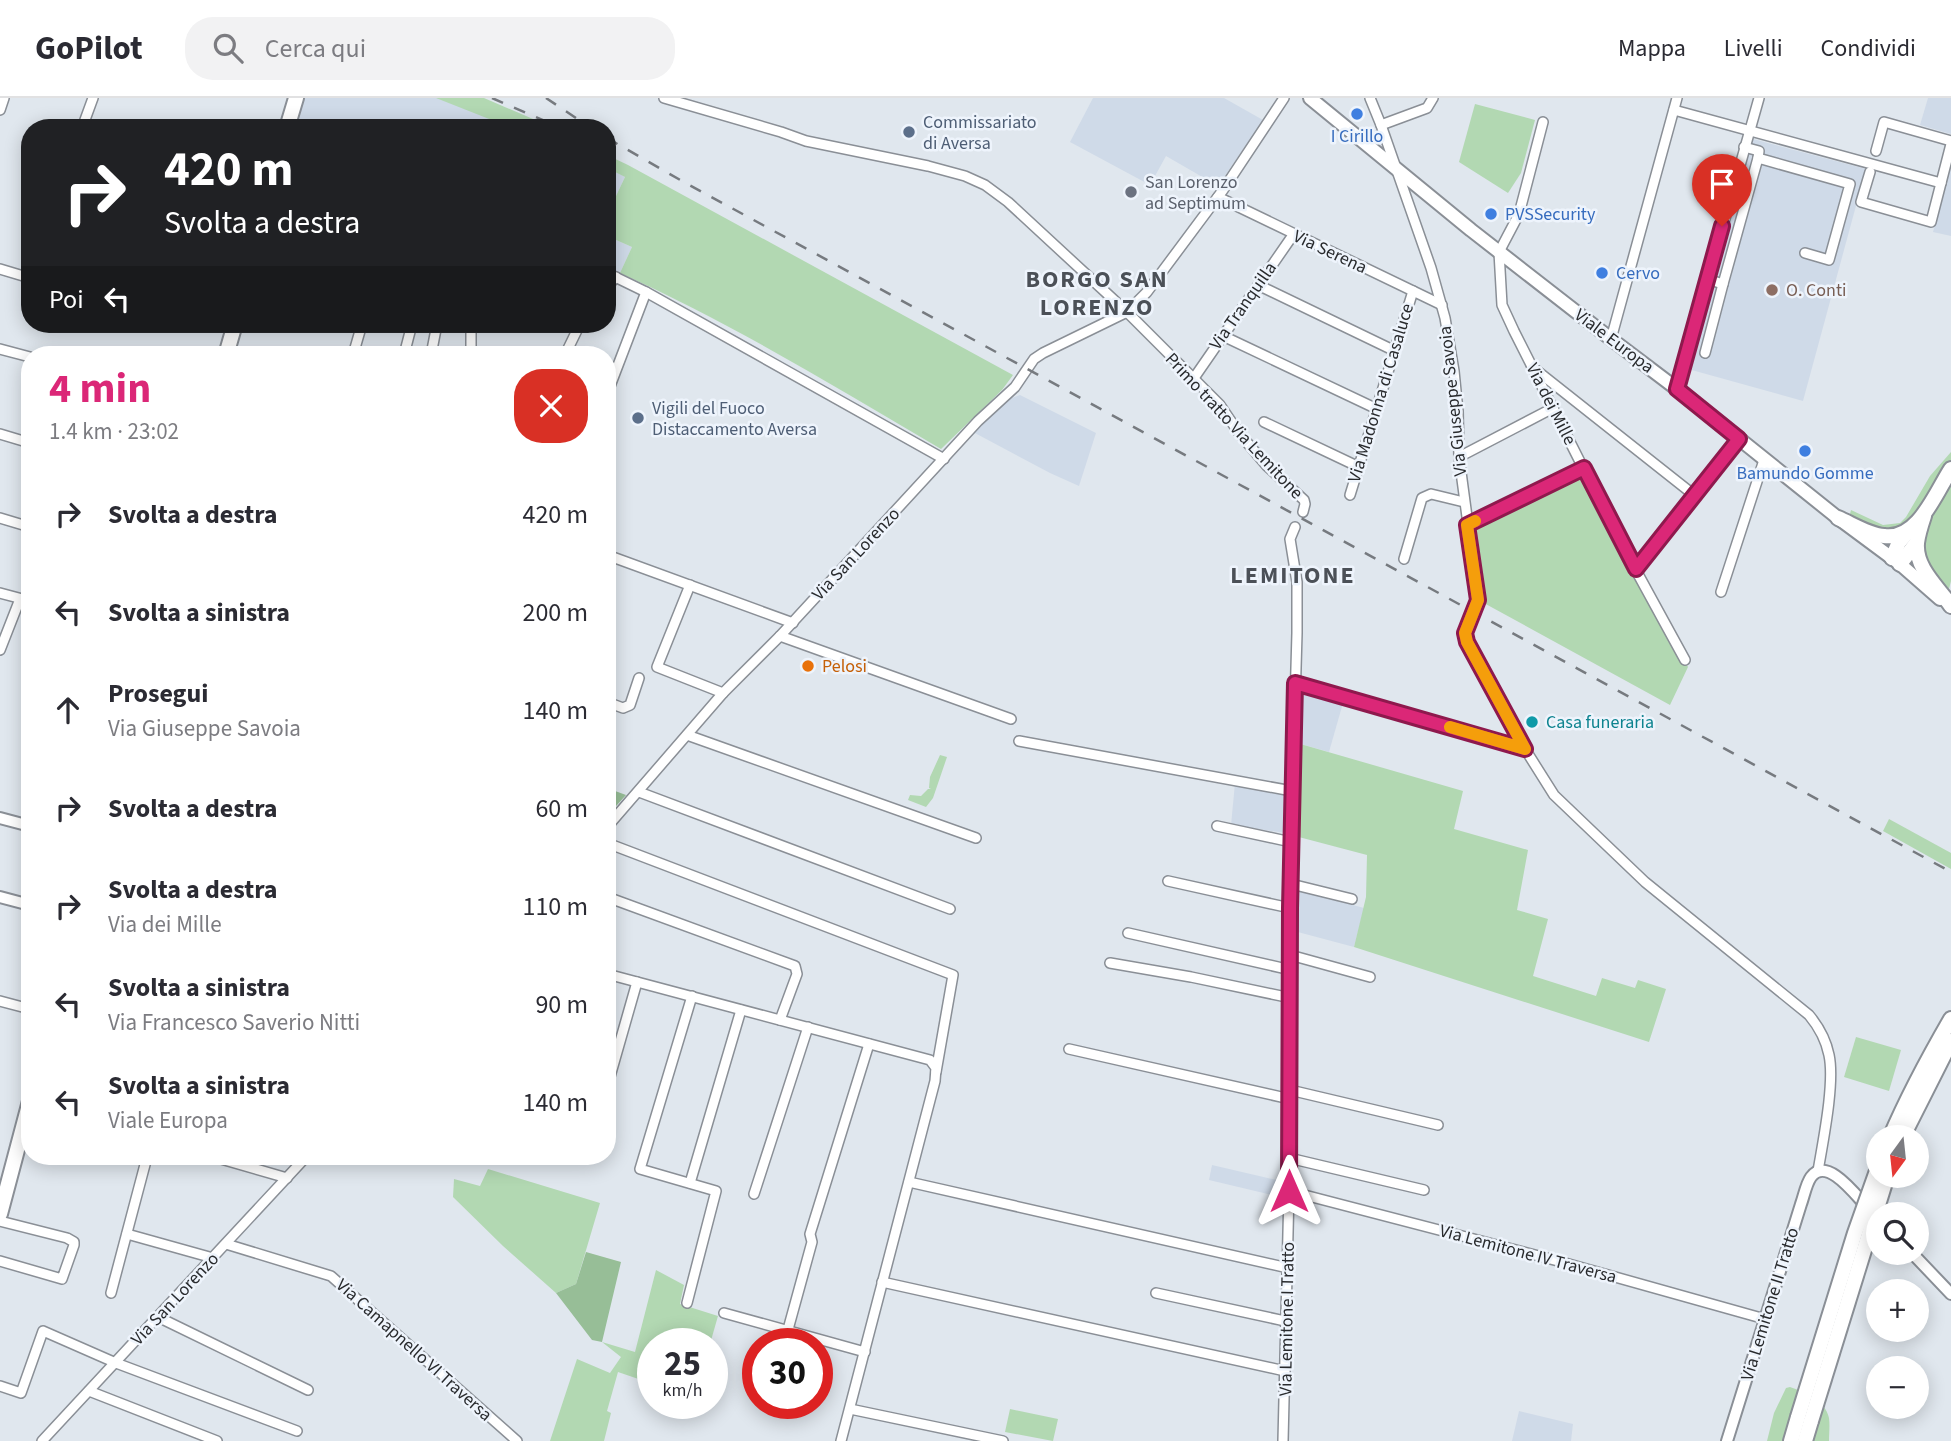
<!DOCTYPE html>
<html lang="it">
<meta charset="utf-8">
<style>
body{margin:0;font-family:"Source Sans 3",sans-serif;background:#f2f2f3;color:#2b2b33;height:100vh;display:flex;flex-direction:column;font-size:26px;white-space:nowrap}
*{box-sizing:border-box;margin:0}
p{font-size:23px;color:#7c7c81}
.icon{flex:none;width:38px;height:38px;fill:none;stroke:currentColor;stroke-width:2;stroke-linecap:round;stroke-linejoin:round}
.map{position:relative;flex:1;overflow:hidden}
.side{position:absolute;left:21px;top:248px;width:595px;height:819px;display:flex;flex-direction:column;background:#fff;border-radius:28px;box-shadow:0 4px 18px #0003}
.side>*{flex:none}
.hud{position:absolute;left:21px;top:21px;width:595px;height:214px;border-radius:28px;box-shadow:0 4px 18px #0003;background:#202124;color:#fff;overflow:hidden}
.needle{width:46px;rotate:195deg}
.buttons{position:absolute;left:1866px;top:1027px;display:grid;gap:14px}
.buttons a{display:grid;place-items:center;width:63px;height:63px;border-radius:50%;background:#fff;box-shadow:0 4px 18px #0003;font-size:35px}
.speed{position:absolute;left:637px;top:1230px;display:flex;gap:14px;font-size:35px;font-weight:700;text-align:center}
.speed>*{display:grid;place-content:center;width:91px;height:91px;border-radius:50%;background:#fff;box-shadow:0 4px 18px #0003;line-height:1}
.speed small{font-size:18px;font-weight:400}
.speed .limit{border:10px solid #d22;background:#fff;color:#111}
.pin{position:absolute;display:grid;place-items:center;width:60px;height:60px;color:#fff;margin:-72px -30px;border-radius:50% 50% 50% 0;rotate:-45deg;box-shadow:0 0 7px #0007}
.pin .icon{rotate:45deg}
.me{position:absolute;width:77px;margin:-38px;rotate:0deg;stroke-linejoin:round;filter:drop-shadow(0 0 5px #0008)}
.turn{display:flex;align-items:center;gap:24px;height:147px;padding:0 28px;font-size:32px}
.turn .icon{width:91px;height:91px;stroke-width:2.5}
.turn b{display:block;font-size:49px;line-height:60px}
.then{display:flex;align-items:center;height:66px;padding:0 28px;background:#0003;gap:14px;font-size:26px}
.round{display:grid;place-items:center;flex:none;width:74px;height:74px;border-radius:28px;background:#f2f2f3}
.overview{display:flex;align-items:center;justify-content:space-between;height:119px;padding:0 28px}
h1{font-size:42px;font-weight:700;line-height:52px;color:#db2777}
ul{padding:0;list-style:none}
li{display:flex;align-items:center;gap:21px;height:98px;padding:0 28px}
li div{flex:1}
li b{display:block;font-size:26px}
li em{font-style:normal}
header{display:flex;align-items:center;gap:42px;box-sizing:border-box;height:98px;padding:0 35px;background:#fff;border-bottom:2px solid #e1e1e2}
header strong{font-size:33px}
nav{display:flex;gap:38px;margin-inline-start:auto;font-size:24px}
.search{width:490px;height:63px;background:#f2f2f3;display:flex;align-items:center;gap:18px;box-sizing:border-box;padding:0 24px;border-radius:28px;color:#7c7c81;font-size:26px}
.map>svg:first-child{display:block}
.built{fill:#cfdae8}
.green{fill:#b2d8b2}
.forest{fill:#97be97}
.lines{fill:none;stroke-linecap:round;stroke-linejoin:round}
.minor-casing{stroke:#8a8f96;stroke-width:12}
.tertiary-casing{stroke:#8a8f96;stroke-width:14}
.secondary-casing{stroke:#8a8f96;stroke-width:16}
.primary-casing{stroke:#8a8f96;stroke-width:18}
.trunk-casing{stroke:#8a8f96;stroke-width:18}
.minor{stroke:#fff;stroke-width:9}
.tertiary{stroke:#fff;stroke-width:10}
.secondary{stroke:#fff;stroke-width:12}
.primary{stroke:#fff;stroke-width:14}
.trunk{stroke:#fff;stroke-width:14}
.rail{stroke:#767a7f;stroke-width:2.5;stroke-dasharray:12 12;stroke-linecap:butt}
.trunk-bridge-casing{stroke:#8a8f96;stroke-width:18;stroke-linecap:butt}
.trunk-bridge{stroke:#fff;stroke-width:14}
.route-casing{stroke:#8e194d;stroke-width:18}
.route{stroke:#db2777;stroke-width:12}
.slow{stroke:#f59e0b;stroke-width:12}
.shop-dot{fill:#3f7fe0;stroke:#eef4fc;stroke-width:2.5}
.service-dot{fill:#5c6f8a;stroke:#eef4fc;stroke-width:2.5}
.worship-dot{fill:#6b7280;stroke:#eef4fc;stroke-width:2.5}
.education-dot{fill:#8d6e63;stroke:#eef4fc;stroke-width:2.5}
.food-dot{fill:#e8710a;stroke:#eef4fc;stroke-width:2.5}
.culture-dot{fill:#0f9aa8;stroke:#eef4fc;stroke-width:2.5}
.labels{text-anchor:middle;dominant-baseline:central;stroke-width:5;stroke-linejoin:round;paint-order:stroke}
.service-label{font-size:18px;fill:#4e5e75;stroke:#eef4fc;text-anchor:start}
.shop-label{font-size:18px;fill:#366cbe;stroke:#eef4fc}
.worship-label{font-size:18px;fill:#5b616d;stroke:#eef4fc;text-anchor:start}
.street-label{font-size:18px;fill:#292b2e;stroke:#eef4fc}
.education-label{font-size:18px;fill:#785e54;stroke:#eef4fc;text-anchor:start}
.food-label{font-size:18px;fill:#c56008;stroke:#eef4fc;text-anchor:start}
.culture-label{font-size:18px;fill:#0d838f;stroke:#eef4fc;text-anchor:start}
.district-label{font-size:24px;font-weight:bold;letter-spacing:2px;fill:#4b5057;stroke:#eef4fc}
</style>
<header>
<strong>GoPilot</strong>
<div class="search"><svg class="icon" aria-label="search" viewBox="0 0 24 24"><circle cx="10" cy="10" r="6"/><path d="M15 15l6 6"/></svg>Cerca qui</div>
<nav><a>Mappa</a><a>Livelli</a><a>Condividi</a></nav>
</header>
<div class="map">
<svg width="1951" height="1343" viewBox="0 0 1951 1343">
<rect width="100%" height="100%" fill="#e0e7ee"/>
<!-- built -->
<g class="built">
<polygon points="300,0 443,0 514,30 291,30"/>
<polygon points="1093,0 1224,0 1263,22 1218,88 1166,58 1150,87 1070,44"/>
<polygon points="1928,0 1951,0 1951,36 1920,27"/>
<polygon points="1753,41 1866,71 1803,303 1688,271"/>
<polygon points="1951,68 1951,138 1933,134"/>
<polygon points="607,70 625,79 607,117"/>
<polygon points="607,138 632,149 620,175 607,170"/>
<polygon points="1020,297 1096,335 1079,388 1050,375 973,334 1009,301"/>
<polygon points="1298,593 1343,605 1329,654 1297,645"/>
<polygon points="1235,685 1287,695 1286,735 1231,727"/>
<polygon points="1294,791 1364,810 1354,849 1294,833"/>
<polygon points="1212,1067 1285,1084 1285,1100 1209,1082"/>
<polygon points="1519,1313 1573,1326 1571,1343 1512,1343"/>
</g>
<!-- green -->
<g class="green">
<polygon points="436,0 484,0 554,30 512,30"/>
<polygon points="1475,6 1535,22 1521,75 1508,95 1459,64"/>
<path d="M607 57 628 67 1013 277 1002 292 941 351C836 289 731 225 620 175L632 149 607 138V117L625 79 607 70Z"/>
<polygon points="1951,354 1951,363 1938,378 1916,419 1906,430 1876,432 1850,416 1851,412 1883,427 1900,425 1906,419 1930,378"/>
<polygon points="1581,377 1584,379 1652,508 1688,569 1670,607 1482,504 1482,494 1473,436 1474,432"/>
<path d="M1951 381V483L1949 491C1901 454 1928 422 1951 381Z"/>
<polygon points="1297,645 1463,693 1454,731 1528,752 1517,812 1548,821 1533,878 1596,898 1602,880 1635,890 1638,882 1666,891 1649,944 1354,849 1366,799 1367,757 1295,738"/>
<polygon points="940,657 947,659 933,700 926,709 908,702 910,697 921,698 928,691 931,691 929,690 930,679"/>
<polygon points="1889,721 1951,755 1951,771 1883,733"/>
<polygon points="1856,939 1901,952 1889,993 1844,979"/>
<polygon points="488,1071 600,1105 576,1186 556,1195 503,1148 453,1099 454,1081 480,1088"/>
<polygon points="656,1172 684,1187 680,1206 718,1218 710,1246 653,1246 653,1286 618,1274 607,1313 611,1315 604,1343 550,1343 577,1261 610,1275 621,1259 602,1244 635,1254"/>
<path d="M1790 1289C1804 1294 1826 1303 1829 1320 1830 1327 1829 1336 1829 1343H1767L1774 1315 1786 1290Z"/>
<polygon points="1010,1311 1058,1321 1053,1343 1005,1334"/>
</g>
<!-- forest -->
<g class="forest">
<polygon points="607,690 626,697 607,718"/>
<polygon points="586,1154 621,1164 602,1244 592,1242 556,1195 576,1186"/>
</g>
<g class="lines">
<!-- minor casing -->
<g class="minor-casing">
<g id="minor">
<polyline points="664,0 781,34 806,43 928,68 965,78 985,87 1008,104 1127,214 1220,307 1239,335 1267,368 1304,402 1305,406 1303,414"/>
<path d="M1370 0 1381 27 1431 170 1445 220 1454 273 1458 313 1459 359 1478 501 1465 535 1467 544 1525 651 1554 697 1645 784 1809 917C1819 929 1826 942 1829 957 1835 985 1823 1043 1818 1073"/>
<polyline points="0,12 4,0"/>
<polyline points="1674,12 1941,85"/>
<polyline points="1543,24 1519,116 1499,154 1502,207 1514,233 1621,445 1685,562"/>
<polyline points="1381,27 1427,10 1433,0"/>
<polyline points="82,30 93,0"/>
<polyline points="1744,49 1759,53 1758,60"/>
<polyline points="1876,53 1884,24 1951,43"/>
<polyline points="1870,74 1861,104 1931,124 1951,46"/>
<polyline points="1218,99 1442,207"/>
<polyline points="0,171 30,180"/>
<polyline points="607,175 646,194 944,361"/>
<polyline points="1707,181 1723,186 1758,60 1850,86 1829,162 1805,155"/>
<polyline points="1258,187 1395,253"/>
<polyline points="607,189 616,179"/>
<polyline points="471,226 471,257"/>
<polyline points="1223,238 1377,311"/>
<polyline points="1611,241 1677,0"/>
<polyline points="0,251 30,259"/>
<polyline points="1705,255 1723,186"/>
<polyline points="353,257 362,226"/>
<polyline points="404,257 412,226"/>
<polyline points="431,257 437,226"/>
<polyline points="565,257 580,226"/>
<polyline points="1536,272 1694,397"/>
<polyline points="1194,280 1293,137"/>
<polyline points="1677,291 1759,0"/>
<polyline points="607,296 646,194"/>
<polyline points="1264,324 1359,369"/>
<polyline points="0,336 30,345"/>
<polyline points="1459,359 1553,310"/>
<polyline points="1350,397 1413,193"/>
<polyline points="0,420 30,429"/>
<polyline points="1467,427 1584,371"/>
<polyline points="607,457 793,525"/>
<polyline points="1404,461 1422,400 1431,396 1464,404"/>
<polyline points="1636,471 1739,341"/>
<polyline points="690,487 657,569 723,595"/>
<polyline points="1721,494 1764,362"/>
<polyline points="0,495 30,503"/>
<polyline points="780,538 1011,621"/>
<polyline points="0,552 20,501"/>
<polyline points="1295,585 1525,651"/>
<polyline points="607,604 623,610 630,607 639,580"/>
<polyline points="687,637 976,740"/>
<polyline points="1019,643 1292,693"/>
<polyline points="639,694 950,811"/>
<polyline points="1217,728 1291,744"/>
<polyline points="607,729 723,595 780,538 978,323 1015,289 1034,261 1043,255 1127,214 1147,194 1223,92 1284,0"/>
<polyline points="607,745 953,877 936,974"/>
<polyline points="1168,783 1290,810"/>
<polyline points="1291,786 1352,801"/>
<polyline points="607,799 795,868 797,876 780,922"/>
<polyline points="1128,835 1291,872"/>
<polyline points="1290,857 1370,879"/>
<polyline points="1110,865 1191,879 1291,900"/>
<polyline points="607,876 930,962 936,970 935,983 841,1343"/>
<polyline points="0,903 30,911"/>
<polyline points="1069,951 1290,1001"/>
<polyline points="607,989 637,884"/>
<polyline points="1290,992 1438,1027"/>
<polyline points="214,1059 287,1080"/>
<polyline points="1289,1060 1424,1092"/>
<polyline points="909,1084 1288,1170"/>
<polyline points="690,1085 741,912"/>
<polyline points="1289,1093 1558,1163 1765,1221"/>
<polyline points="754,1096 808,929"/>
<polyline points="0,1123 67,1140 74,1144 74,1147 62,1181 0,1163"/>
<polyline points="127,1136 213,1160"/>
<polyline points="226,1146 331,1178 517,1343"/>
<polyline points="882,1184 1285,1273"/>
<polyline points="111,1195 147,1059"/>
<polyline points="1156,1195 1285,1223"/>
<polyline points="687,1205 716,1093 640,1071 692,898"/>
<polyline points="724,1215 865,1254"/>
<polyline points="158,1219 308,1292"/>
<polyline points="784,1246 812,1144 810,1136 869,946"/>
<polyline points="0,1288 21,1295 43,1233 116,1265 297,1333"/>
<polyline points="89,1293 217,1343"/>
<polyline points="850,1311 1003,1343"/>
<polyline points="42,1343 306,1059"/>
<polyline points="1283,1343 1289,1093 1291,744 1297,535 1297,484 1290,441 1295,429"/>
</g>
</g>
<!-- tertiary casing -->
<g class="tertiary-casing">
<g id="tertiary">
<polyline points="0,720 30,728"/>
<polyline points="0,799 30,807"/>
<polyline points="1912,1155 1951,1196"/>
<path d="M1727 1343 1801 1106C1804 1098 1806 1086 1811 1079 1827 1057 1857 1099 1868 1110"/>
</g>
</g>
<!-- secondary casing -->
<g class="secondary-casing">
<polyline id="secondary" points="1310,0 1471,132 1611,241 1677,291 1838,420 1900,466 1940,501"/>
</g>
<!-- primary casing -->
<g class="primary-casing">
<g id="primary">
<polyline points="287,30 296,0"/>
<polyline points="226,257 235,226"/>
<polyline points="0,1116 30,1003"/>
</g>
</g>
<!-- trunk casing -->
<g class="trunk-casing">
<g id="trunk">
<path d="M1924 418C1921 427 1918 436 1917 445 1915 470 1938 489 1951 508"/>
<path d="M1838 420C1852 426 1869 437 1884 438 1918 443 1936 394 1951 371"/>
<polyline points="1892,460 1899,444 1907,435"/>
<polyline points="1900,466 1917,444"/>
<path d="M1890 1040C1908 998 1929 959 1951 921"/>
<polyline points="1902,1040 1951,943"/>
<polyline points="1791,1343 1798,1319"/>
<polyline points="1805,1343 1811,1323"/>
</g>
</g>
<!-- minor -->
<use href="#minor" class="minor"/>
<!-- tertiary -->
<use href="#tertiary" class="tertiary"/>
<!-- secondary -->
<use href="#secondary" class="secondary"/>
<!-- primary -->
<use href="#primary" class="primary"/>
<!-- trunk -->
<use href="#trunk" class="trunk"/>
<!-- rail -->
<g class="rail">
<polyline points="492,0 561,30"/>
<polyline points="546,0 591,30"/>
<polyline points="607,40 682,83 1951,774"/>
</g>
<!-- trunk-bridge casing -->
<g class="trunk-bridge-casing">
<g id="trunk-bridge">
<polyline points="1798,1319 1855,1135 1878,1070"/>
<polyline points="1811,1323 1887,1078"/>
</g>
</g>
<!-- trunk-bridge -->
<use href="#trunk-bridge" class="trunk-bridge"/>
</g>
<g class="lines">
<!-- route casing -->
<g class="route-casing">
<polyline id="route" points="1289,1093 1290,810 1295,585 1525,651 1467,544 1465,535 1478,502 1467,427 1584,370 1636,471 1739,341 1677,291 1722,128"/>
</g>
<!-- route -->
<use href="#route" class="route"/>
<!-- slow -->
<polyline class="slow" points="1450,629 1525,651 1467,544 1465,535 1478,502 1467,427 1475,423"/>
</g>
<!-- markers -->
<g class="shop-dot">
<circle cx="1357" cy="16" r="7"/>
<circle cx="1491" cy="116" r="7"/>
<circle cx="1602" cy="175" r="7"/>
<circle cx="1805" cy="353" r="7"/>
</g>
<g class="service-dot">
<circle cx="909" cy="34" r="7"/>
<circle cx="638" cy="320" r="7"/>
</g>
<circle class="worship-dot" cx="1131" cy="94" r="7"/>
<circle class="education-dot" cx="1772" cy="192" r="7"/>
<circle class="food-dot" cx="808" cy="568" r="7"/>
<circle class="culture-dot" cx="1532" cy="624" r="7"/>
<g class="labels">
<!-- service labels -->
<g class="service-label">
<text x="923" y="24">Commissariato<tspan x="923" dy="21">di Aversa</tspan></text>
<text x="652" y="310">Vigili del Fuoco<tspan x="652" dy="21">Distaccamento Aversa</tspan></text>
</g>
<!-- shop labels -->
<g class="shop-label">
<text x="1357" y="38">I Cirillo</text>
<text x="1505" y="116" text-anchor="start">PVSSecurity</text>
<text x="1616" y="175" text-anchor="start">Cervo</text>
<text x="1805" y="375">Bamundo Gomme</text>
</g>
<!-- worship labels -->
<g class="worship-label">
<text x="1145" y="84">San Lorenzo<tspan x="1145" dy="21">ad Septimum</tspan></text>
</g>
<!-- street labels -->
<g class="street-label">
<text transform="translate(1330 154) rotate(25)">Via Serena</text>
<text transform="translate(1243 208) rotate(-55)">Via Tranquilla</text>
<text transform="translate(1614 243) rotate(37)">Viale Europa</text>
<text transform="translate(1381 295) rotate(-73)">Via Madonna di Casaluce</text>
<text transform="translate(1453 303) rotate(-96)">Via Giuseppe Savoia</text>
<text transform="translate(1551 306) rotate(63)">Via dei Mille</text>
<text transform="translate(1234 328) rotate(47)">Primo tratto Via Lemitone</text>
<text transform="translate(856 456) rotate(-47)">Via San Lorenzo</text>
<text transform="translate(1528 1156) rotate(15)">Via Lemitone IV Traversa</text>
<text transform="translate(175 1201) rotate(-47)">Via San Lorenzo</text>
<text transform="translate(1770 1206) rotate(-73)">Via Lemitone II Tratto</text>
<text transform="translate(1287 1221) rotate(-89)">Via Lemitone I Tratto</text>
<text transform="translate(414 1252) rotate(42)">Via Camapnello VI Traversa</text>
</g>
<!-- education labels -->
<g class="education-label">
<text x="1786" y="192">O. Conti</text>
</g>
<!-- food labels -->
<g class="food-label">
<text x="822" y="568">Pelosi</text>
</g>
<!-- culture labels -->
<g class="culture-label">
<text x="1546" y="624">Casa funeraria</text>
</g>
<!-- district labels -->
<g class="district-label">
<text x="1097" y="181">BORGO SAN<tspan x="1097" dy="28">LORENZO</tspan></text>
<text x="1293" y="477">LEMITONE</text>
</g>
</g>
</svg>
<div class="buttons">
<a><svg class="needle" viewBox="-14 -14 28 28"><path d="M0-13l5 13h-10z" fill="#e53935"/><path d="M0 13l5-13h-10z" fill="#7c7c81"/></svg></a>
<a><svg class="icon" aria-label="search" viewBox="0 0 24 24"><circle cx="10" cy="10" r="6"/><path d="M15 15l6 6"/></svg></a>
<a>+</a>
<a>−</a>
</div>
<div class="speed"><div>25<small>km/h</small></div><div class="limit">30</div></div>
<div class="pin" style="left:1722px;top:128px;background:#d93025"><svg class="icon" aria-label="arrive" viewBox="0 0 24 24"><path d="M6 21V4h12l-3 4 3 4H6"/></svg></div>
<svg class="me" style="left:1289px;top:1093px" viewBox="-20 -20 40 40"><path d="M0-17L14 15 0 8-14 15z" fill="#db2777" stroke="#fff" stroke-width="4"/></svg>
<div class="hud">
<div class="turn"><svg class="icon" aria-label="right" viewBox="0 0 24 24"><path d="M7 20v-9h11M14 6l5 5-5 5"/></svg><div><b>420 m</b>Svolta a destra</div></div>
<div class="then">Poi<svg class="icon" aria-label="left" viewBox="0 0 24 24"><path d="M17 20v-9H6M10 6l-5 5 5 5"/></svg></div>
</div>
<section class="side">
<div class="overview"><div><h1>4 min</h1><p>1.4 km · 23:02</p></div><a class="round" style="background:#d93025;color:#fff"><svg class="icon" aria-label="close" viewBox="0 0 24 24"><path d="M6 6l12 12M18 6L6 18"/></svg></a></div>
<ul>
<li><svg class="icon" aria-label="right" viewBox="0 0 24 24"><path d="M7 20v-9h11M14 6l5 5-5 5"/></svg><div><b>Svolta a destra</b></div><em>420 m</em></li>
<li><svg class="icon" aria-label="left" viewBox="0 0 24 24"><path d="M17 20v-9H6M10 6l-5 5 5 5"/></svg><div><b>Svolta a sinistra</b></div><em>200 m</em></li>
<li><svg class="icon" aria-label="ahead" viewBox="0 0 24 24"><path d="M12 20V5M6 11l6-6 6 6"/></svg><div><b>Prosegui</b><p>Via Giuseppe Savoia</p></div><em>140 m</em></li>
<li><svg class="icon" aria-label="right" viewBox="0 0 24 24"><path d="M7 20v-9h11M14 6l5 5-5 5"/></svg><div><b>Svolta a destra</b></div><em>60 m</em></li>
<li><svg class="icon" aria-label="right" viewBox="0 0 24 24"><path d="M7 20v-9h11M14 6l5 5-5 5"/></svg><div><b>Svolta a destra</b><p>Via dei Mille</p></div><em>110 m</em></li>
<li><svg class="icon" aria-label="left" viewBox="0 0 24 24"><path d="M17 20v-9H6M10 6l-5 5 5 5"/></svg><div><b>Svolta a sinistra</b><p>Via Francesco Saverio Nitti</p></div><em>90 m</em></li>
<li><svg class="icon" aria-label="left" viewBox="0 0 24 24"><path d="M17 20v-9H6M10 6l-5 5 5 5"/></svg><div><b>Svolta a sinistra</b><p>Viale Europa</p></div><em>140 m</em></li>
</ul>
</section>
</div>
